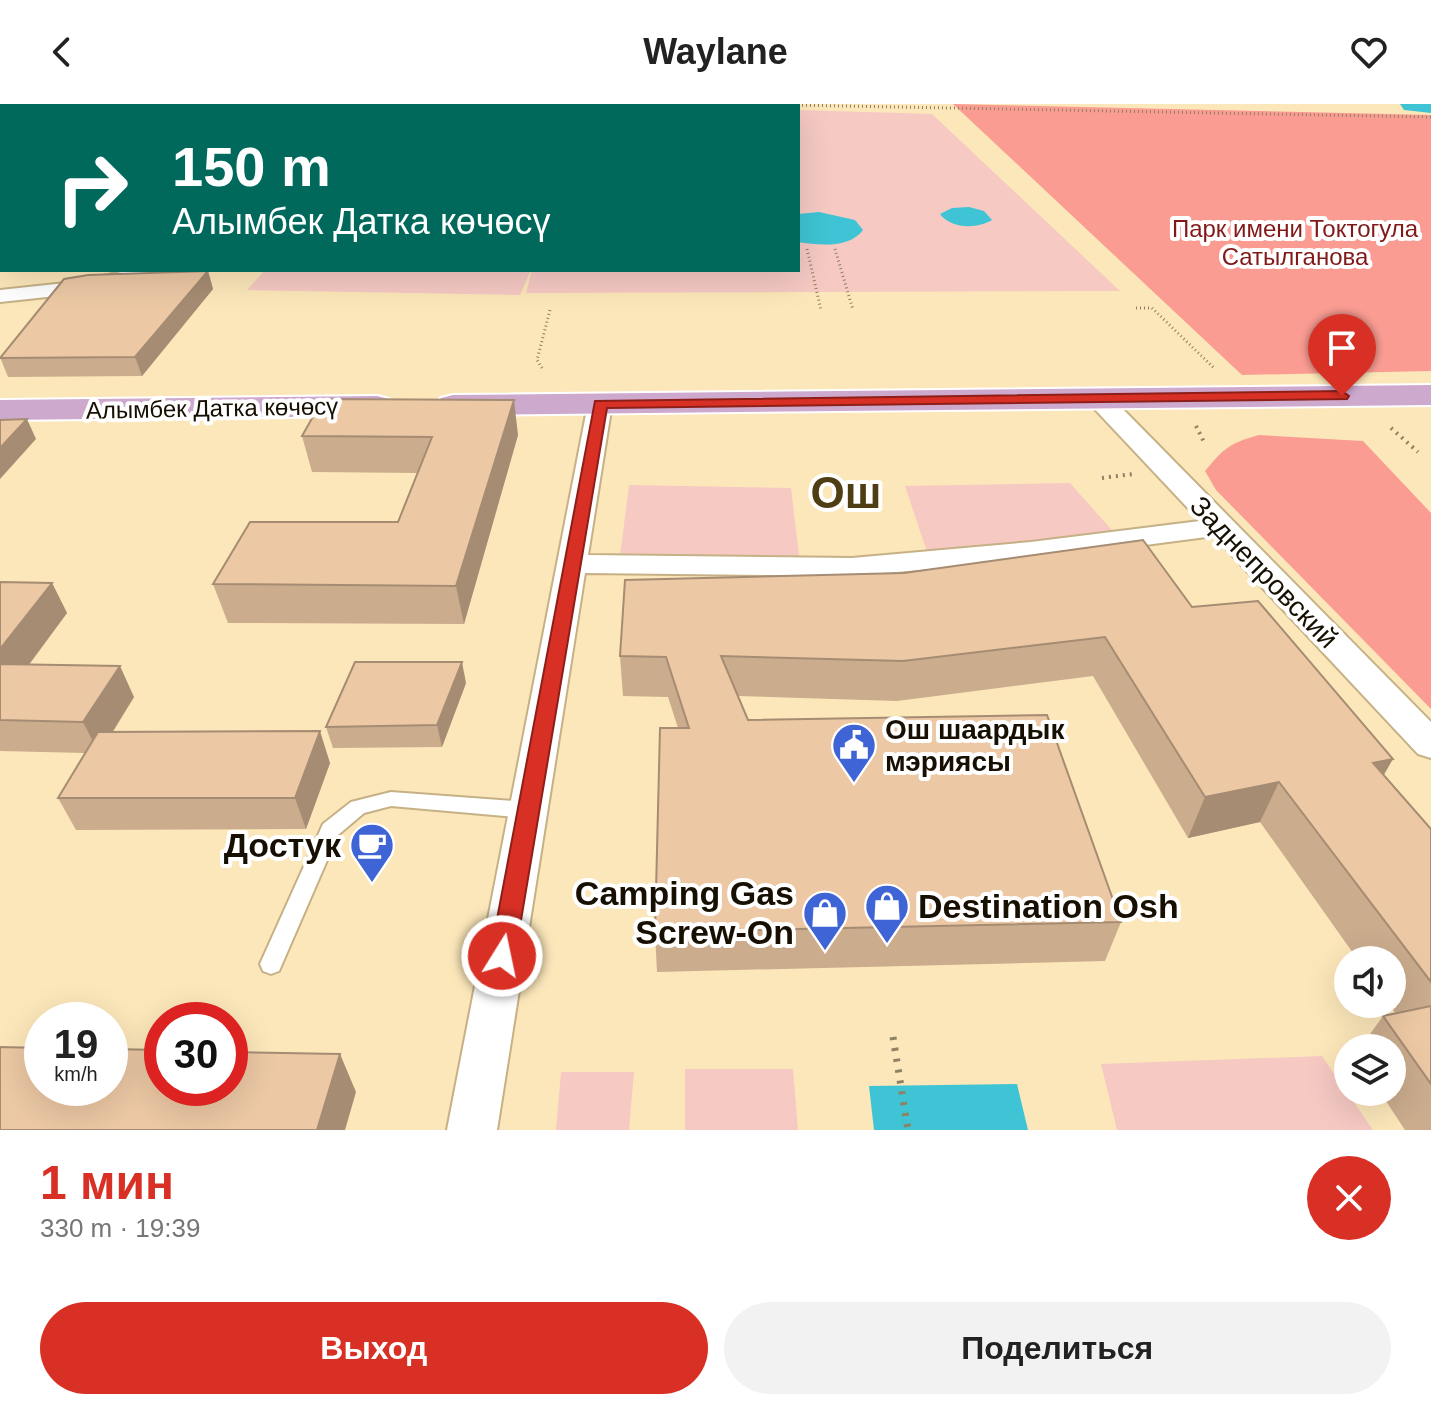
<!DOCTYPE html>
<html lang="ru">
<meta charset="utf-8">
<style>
body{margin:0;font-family:Helvetica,sans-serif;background:#f2f2f2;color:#222;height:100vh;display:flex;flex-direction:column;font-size:30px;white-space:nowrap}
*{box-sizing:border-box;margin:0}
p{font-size:26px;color:#767676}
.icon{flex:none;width:44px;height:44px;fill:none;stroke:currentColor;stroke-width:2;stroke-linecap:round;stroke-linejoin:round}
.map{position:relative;height:1026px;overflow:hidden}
.panel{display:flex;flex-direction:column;background:#fff;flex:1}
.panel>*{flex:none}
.banner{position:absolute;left:0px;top:0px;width:800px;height:168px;box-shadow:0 8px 32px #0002;background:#00695c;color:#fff;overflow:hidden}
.tools{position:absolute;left:1334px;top:842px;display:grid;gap:16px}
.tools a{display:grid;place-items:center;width:72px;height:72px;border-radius:50%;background:#fff;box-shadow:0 8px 32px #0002;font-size:40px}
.speed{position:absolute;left:24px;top:898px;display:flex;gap:16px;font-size:40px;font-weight:700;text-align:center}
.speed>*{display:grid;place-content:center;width:104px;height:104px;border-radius:50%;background:#fff;box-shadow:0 8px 32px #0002;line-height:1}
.speed small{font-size:20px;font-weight:400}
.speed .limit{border:12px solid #d22;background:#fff;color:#111}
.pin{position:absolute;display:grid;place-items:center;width:68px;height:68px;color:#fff;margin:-82px -34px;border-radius:50% 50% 50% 0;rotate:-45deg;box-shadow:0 0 8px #0007}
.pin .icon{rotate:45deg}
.me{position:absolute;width:88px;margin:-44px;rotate:10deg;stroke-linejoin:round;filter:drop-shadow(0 0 6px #0008)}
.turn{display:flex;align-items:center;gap:28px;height:168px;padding:0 40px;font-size:36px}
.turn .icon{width:104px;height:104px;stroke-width:2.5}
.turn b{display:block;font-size:56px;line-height:68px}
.round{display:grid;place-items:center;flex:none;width:84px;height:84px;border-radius:42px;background:#f2f2f2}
.head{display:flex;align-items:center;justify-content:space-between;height:136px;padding:0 40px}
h1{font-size:48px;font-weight:600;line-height:60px;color:#d93025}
.primary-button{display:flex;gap:16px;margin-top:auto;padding:16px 40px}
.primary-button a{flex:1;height:92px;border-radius:48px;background:#d93025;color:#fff;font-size:32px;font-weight:600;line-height:92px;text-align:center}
.primary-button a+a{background:#f2f2f2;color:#222}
header{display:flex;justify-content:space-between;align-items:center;height:104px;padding:0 40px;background:#fff;font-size:36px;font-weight:600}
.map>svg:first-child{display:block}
.green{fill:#f6c9c3}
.forest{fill:#fa9c92}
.water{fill:#3ec4d4}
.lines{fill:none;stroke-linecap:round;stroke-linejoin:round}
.river{fill:#3ec4d4;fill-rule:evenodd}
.lane-casing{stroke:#c5b185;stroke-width:4}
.street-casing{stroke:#c5b185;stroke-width:4}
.primary-casing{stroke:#fff;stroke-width:4}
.path-far2{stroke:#8f8163;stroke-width:3;stroke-dasharray:1 3;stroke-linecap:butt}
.path-far1{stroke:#8f8163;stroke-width:4;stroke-dasharray:2 5;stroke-linecap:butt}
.path{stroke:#8f8163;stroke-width:7;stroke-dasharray:3 8;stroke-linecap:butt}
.lane{fill:#fff;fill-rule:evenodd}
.street{fill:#fff;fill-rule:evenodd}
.primary{fill:#cea9ce;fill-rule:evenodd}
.wall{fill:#cbac8d}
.shaded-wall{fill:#a58c73}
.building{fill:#ecc8a4;stroke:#a58c73;stroke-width:2}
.route{fill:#d93025;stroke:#8d1f18;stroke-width:2}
.labels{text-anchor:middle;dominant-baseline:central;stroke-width:8;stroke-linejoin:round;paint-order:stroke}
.far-park-label{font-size:24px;fill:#801918;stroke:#fff}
.far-street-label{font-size:24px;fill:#171002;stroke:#fff}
.street-label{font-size:28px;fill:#171002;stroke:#fff}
.poi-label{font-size:28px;font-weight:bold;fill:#171002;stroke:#fff;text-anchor:start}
.near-poi-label{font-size:34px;font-weight:bold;fill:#171002;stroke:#fff;text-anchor:end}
.town-label{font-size:44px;font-weight:bold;fill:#4f3e14;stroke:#fff}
</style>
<header><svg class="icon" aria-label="back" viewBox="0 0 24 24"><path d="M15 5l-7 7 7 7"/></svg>Waylane<svg class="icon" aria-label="heart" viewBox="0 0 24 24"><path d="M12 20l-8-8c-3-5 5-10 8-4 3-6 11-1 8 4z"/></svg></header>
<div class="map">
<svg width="1431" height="1026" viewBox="0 0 1431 1026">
<rect width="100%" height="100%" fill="#fce7ba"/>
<!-- green -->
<g class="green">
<polygon points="798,6 932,10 1120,187 526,189 532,166 798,166"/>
<polygon points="265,166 531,166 520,191 247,186"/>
<polygon points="1070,379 1119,434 929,454 905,382"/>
<polygon points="629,381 791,384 800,460 619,460"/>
<polygon points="1322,952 1373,1026 1117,1026 1101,960"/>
<polygon points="685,965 793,965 798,1026 685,1026"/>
<polygon points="561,968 634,968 629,1026 556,1026"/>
</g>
<!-- forest -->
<g class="forest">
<polygon points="953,0 1431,11 1431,267 1242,271"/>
<path d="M1259 331 1363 337 1431 409V605L1216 386 1205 367C1224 344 1230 339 1259 331Z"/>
</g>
<!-- water -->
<g class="water">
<path d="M969 103 984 107 992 116C977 125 951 125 940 110L952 104Z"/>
<path d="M819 108 855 116 863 126C849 145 818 141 798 138V110Z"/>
<polygon points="1017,980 1028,1026 874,1026 869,982"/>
</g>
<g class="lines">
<!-- river -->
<polygon class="river" points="1400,0 1431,0 1431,9 1404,6"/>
<!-- lane casing -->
<g class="lane-casing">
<polygon id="lane" points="391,688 528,698 535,701 538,706 535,711 528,714 391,702 364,709 338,731 279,867 271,870 263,867 260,860 323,720 351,698"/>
</g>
<!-- street casing -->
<g class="street-casing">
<g id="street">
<polygon points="0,0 363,0 364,2 2,2 0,5"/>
<rect x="0" y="149" width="2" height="12"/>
<polygon points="131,166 170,166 167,170 75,190 0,198 0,186 75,178"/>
<polygon points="1098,287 1107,289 1431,618 1431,654 1418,650 1214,432 1031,456 852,472 585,469 497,1026 447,1026 588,300 591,295 609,295 612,300 588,451 852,454 1031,438 1200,417 1089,299 1086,294 1089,289"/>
</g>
</g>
<!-- primary casing -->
<g class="primary-casing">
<g id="primary">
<polygon points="1431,281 1431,301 453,311 441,308 436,301 441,294 453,291"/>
<polygon points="377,292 389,295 394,302 389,309 377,312 0,316 0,296"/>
</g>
</g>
<!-- path-far2 -->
<g class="path-far2">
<polyline points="394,2 790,1 1431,13"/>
<polyline points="807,145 821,206"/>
<polyline points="835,145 853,206"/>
<polyline points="1136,204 1152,204 1215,265"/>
<polyline points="542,264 537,256 550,206"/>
</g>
<!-- path-far1 -->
<g class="path-far1">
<polyline points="1196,322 1204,338"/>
<polyline points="1391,324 1418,348"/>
<polyline points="1102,374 1133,370"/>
</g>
<!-- path -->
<polyline class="path" points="893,933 908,1026"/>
<!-- lane -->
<use href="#lane" class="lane"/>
<!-- street -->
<use href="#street" class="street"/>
<!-- primary -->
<use href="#primary" class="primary"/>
</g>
<!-- wall -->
<g class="wall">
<polygon points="208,167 213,185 142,272 8,273 0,253"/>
<polygon points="518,331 464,520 228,519 213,480 398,418 418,369 312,368 302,332"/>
<polygon points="0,478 52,479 67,509 29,561 134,593 113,628 330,659 306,725 76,726 58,694 85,649 0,647"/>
<polygon points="1192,503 1384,671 1431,725 1431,1026 1405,1026 1380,988 1392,988 1392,944 1360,944 1383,912 1396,910 1389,900 1392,900 1392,856 1358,856 1260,718 1188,734 1093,572 897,597 738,592 748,616 1121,818 1105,857 657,868 655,828 678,624 668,593 623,592 620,552"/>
<polygon points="466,579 442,643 333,644 326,623"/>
</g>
<!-- shaded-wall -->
<g class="shaded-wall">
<rect x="0" y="88" width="2" height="31"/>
<polygon points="208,167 213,185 142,272 135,253"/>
<polygon points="514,296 518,331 464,520 456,482"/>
<polygon points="27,315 36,335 0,375 0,344"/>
<polygon points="52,479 67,509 6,591 0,581 0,545"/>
<polygon points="462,558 466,579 442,643 437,621"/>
<polygon points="120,562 134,593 99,649 83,618"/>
<polygon points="320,627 330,659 306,725 295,694"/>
<polygon points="1393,655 1370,695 1373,659"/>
<polygon points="1279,678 1260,718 1188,734 1205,693"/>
<polygon points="340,950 356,988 345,1026 317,1026"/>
</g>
<!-- building -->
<g class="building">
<polygon points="0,0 116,0 118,2 2,2 2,88 0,88"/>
<polygon points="208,167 135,253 0,254 64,175 88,171"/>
<polygon points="323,295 514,296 456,482 213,480 250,418 398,418 432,333 302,332"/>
<polygon points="27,315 0,344 0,316"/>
<polygon points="1143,436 1192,503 1258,497 1393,655 1373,659 1431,725 1431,878 1279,678 1205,693 1105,533 903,557 721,552 748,616 1047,611 1121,818 655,828 660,624 689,624 666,553 620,552 625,476 904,469"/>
<polygon points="0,478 52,479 0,545"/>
<polygon points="355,558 462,558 437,621 326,623"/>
<polygon points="0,560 120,562 83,618 0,616"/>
<polygon points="320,627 295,694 58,694 98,628"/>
<polygon points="1431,902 1431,980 1383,912"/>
<polygon points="0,943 42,944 42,984 110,984 110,945 162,946 162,984 230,984 230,948 340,950 317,1026 0,1026"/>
</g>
<!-- route -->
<polygon class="route" points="1342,287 1349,292 1347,295 607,304 515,852 511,859 502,863 494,859 490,852 595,297"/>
<!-- icons -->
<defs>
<g id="civic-pin" transform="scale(2.3)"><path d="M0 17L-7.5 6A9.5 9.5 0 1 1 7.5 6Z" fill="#3e64d6" stroke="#fff"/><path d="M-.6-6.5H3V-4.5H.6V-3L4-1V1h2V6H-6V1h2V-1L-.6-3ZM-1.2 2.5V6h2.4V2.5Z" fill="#fff"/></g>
<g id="cafe-pin" transform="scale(2.3)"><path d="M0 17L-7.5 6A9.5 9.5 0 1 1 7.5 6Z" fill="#3e64d6" stroke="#fff"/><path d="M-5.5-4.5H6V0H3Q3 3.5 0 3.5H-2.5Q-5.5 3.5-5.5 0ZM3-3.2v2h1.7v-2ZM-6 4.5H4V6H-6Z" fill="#fff"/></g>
<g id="shop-pin" transform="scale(2.3)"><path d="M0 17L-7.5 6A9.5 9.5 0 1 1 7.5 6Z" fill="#3e64d6" stroke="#fff"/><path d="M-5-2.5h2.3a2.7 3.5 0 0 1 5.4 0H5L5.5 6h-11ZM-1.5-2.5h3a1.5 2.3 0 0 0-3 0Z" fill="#fff"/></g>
</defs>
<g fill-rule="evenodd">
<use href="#civic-pin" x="854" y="641"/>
<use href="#cafe-pin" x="372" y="741"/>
<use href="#shop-pin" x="887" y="802"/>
<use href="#shop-pin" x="825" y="809"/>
</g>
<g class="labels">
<!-- far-park labels -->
<g class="far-park-label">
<text x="1295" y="124">Парк имени Токтогула<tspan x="1295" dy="28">Сатылганова</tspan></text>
</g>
<!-- far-street labels -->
<g class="far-street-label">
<text transform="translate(212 304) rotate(-1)">Алымбек Датка көчөсү</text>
</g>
<!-- street labels -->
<g class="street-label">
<text transform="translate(1264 468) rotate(46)">Заднепровский</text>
</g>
<!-- poi labels -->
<g class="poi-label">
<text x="885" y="625">Ош шаардык<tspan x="885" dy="32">мэриясы</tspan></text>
</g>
<!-- near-poi labels -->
<g class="near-poi-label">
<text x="341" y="741">Достук</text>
<text x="794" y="789">Camping Gas<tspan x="794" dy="39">Screw-On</tspan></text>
<text x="918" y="802" text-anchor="start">Destination Osh</text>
</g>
<!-- town labels -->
<g class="town-label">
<text x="846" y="388">Ош</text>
</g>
</g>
</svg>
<div class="tools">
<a><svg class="icon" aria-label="sound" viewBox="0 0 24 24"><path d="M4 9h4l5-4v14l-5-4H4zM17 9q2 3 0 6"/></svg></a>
<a><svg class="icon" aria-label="layers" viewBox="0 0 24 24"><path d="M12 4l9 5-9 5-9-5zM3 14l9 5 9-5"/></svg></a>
</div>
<div class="speed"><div>19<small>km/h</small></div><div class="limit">30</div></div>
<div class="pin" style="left:1342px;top:292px;background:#d93025"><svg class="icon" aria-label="arrive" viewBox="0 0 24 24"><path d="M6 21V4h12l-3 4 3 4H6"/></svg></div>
<svg class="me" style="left:502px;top:852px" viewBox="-20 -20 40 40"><circle r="17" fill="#d93025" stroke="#fff" stroke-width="3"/><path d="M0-11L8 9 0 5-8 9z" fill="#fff"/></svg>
<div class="banner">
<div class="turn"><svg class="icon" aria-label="right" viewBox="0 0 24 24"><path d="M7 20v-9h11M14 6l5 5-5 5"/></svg><div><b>150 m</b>Алымбек Датка көчөсү</div></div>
</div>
</div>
<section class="panel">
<div class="head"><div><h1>1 мин</h1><p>330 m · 19:39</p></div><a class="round" style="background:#d93025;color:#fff"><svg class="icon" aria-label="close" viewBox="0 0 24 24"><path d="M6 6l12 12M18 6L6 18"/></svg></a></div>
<div class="primary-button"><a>Выход</a><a>Поделиться</a></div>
</section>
